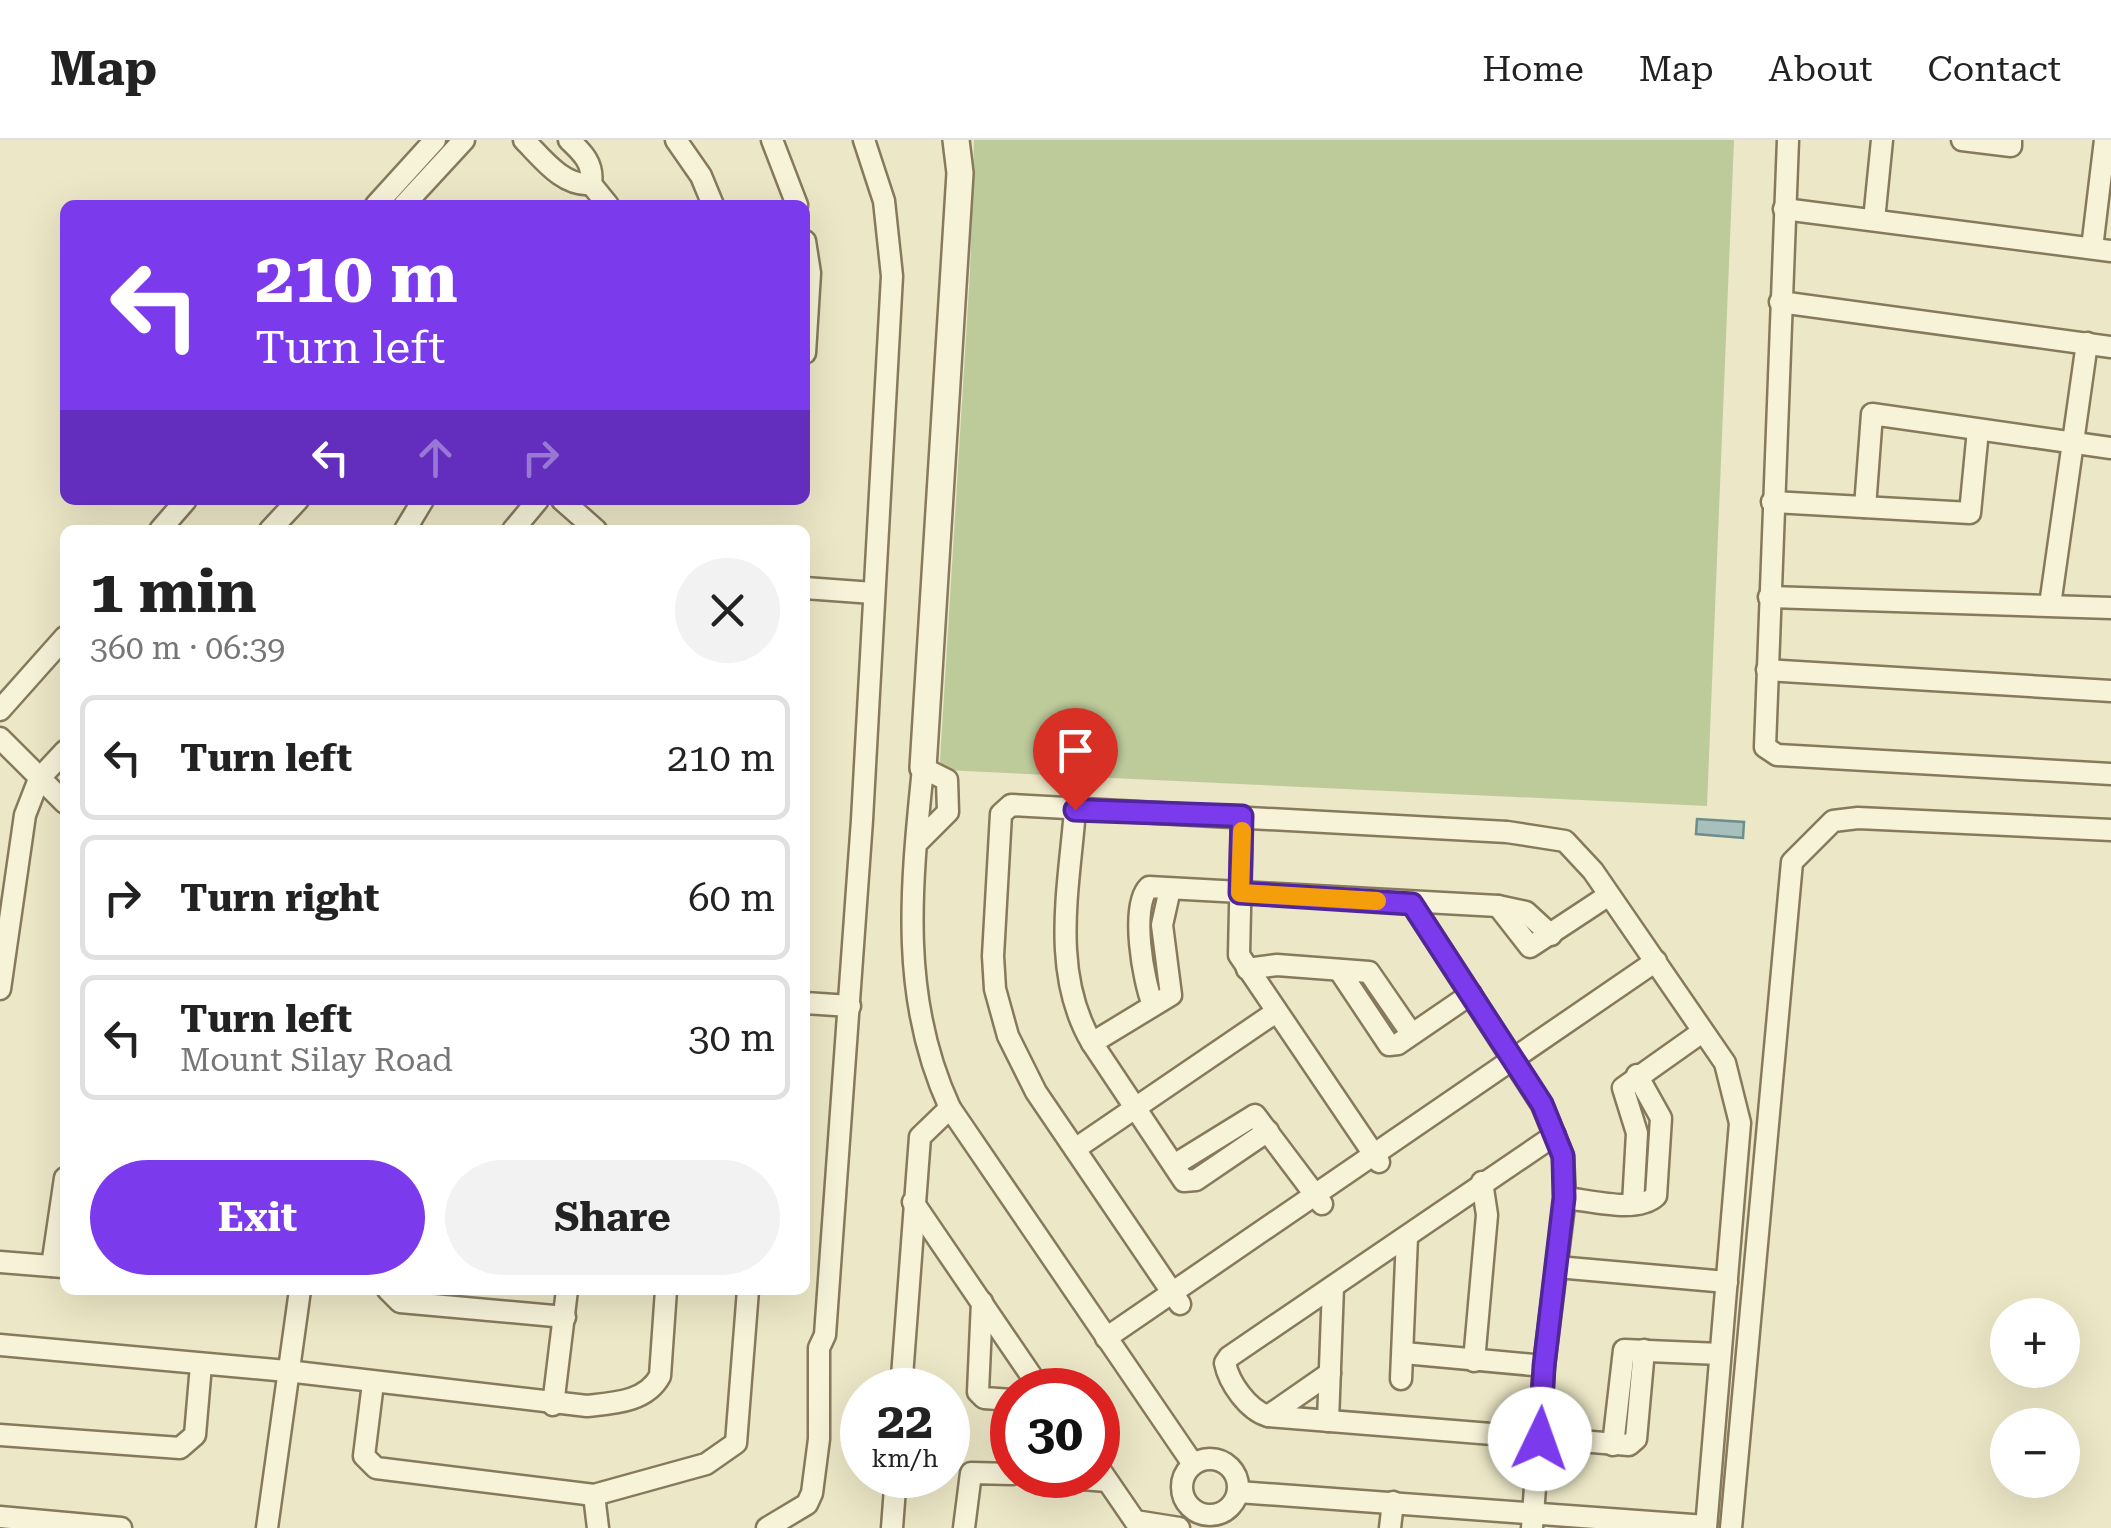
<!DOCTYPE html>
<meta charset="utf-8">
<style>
body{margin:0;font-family:"Roboto Serif",serif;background:#f2f2f2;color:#222;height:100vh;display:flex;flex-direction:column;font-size:38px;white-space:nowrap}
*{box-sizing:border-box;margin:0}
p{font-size:32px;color:#767676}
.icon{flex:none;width:55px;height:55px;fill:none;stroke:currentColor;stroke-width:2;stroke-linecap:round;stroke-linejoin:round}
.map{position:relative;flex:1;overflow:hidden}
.side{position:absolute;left:60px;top:385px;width:750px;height:770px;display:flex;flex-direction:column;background:#fff;border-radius:15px;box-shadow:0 10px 40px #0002}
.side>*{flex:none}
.hud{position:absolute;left:60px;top:60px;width:750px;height:305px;border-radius:15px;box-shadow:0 10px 40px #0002;background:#7c3aed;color:#fff;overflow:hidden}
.fabs{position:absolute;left:1990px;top:1158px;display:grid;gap:20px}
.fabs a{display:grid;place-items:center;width:90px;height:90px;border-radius:50%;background:#fff;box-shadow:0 10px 40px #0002;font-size:50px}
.speed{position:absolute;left:840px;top:1228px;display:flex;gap:20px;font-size:50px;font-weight:700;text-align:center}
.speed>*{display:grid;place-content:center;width:130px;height:130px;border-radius:50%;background:#fff;box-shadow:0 10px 40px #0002;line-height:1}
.speed small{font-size:25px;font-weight:400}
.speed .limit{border:15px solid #d22;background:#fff;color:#111}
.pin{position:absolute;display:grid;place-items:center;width:85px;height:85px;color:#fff;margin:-102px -42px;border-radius:50% 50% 50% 0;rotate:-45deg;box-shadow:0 0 10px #0007}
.pin .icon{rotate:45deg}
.me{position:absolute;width:110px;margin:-55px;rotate:3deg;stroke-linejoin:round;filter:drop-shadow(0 0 8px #0008)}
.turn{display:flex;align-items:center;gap:35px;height:210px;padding:0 30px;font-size:45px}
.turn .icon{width:130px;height:130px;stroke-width:2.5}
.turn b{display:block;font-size:70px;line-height:85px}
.lanes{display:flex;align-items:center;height:95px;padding:0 30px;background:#0003;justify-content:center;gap:50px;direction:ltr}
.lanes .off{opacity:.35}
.round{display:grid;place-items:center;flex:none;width:105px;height:105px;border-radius:52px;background:#f2f2f2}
.overview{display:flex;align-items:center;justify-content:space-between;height:170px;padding:0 30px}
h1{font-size:60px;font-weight:700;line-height:75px}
.button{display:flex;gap:20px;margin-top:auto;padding:20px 30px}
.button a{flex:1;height:115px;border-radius:60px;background:#7c3aed;color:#fff;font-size:40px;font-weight:700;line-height:115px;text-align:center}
.button a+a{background:#f2f2f2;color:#222}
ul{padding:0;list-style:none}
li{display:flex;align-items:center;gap:30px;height:125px;margin:0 20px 15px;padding:0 10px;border:5px solid #e0e0e0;border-radius:15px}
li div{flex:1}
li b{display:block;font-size:38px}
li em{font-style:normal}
header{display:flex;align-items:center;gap:60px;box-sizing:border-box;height:140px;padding:0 50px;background:#fff;border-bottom:2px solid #e0e0e0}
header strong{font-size:48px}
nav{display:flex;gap:55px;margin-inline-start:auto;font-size:35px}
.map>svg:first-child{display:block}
.green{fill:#bdca9a}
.water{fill:#a7c0bd;stroke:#6e8e8c;stroke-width:2.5}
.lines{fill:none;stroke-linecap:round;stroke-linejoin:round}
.minor-casing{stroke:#877a5c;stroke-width:25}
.tertiary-casing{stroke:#877a5c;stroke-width:30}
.minor{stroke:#f7f3d9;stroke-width:20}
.tertiary{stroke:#f7f3d9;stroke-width:25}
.route-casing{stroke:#51269a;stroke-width:25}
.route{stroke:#7c3aed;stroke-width:18}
.slow{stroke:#f59e0b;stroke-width:18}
</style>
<header>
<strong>Map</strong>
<nav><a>Home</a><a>Map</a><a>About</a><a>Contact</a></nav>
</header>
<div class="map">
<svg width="2111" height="1388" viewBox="0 0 2111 1388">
<rect width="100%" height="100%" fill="#ece7c6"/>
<!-- green -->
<polygon class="green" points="974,0 1734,0 1707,666 944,630 940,621 970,132"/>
<!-- water -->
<polygon class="water" points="1697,679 1744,682 1743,698 1696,694"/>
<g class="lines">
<!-- minor casing -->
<g class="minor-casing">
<g id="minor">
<path d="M524 0C542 18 563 47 591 44"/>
<path d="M569 0C583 13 594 24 591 44L608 65"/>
<polyline points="676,0 701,36 713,65"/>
<polyline points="772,0 797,65"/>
<polyline points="1788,0 1765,607 1777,615 2111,634"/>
<polyline points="1962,0 2011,6 2011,0"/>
<polyline points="376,65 435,0"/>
<polyline points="404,65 464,0"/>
<polyline points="1784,69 2111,111"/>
<polyline points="1874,80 1882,0"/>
<polyline points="805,101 810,133 805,213"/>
<polyline points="2092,108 2105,0"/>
<polyline points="1780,162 2111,207"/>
<polyline points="562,360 596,390"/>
<polyline points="1772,362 1970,373 1978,290"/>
<polyline points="1865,367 1872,274 2111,308"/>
<polyline points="160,390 186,360"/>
<polyline points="270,390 298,360"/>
<polyline points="405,390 423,360"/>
<polyline points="513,390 538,360"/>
<polyline points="805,448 873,453"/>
<polyline points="1769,457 2111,468"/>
<polyline points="2050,465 2087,203"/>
<polyline points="1767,530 2111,551"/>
<polyline points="0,570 65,497"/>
<polyline points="0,598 65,663"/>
<path d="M1075 670C1069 748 1050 832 1092 903L1184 1041 1196 1040 1268 991"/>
<polyline points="1242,677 1239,815 1379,1022"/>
<path d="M917 703 948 672 947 640 923 628C911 747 899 858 950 968L1193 1324"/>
<polyline points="1412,764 1542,965 1563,1016 1565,1058 1544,1226 1532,1388"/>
<polyline points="1498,766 1530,807 1609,755"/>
<polyline points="1247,829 1277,825 1369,832 1411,893"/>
<polyline points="1339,830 1389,905 1398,904 1471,854"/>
<polyline points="0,849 25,675 39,639 65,611"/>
<polyline points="805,863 850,866"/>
<path d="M1153 865C1143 841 1130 765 1149 747L1498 766 1526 772 1551 795"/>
<polyline points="1092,903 1171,855 1162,785 1170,749"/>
<path d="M1555 995 1229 1217 1225 1223C1229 1243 1248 1270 1268 1276L1629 1305 1636 1299 1644 1210"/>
<polyline points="1075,1009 1276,872"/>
<polyline points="1174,1025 1255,975 1322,1064"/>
<path d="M1565 1058C1589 1060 1637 1074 1656 1056L1661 978 1637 935"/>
<polyline points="913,1062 1041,1250"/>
<polyline points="1633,1064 1637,993 1623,948 1702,892"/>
<polyline points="0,1122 63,1127"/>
<polyline points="52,1126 65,1038"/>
<polyline points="1557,1127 1727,1142"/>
<polyline points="388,1150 400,1162 565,1177"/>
<polyline points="982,1162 978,1252 984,1258 1012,1260"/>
<polyline points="1180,1164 1036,952 1008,896 995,849 993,816 1001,674 1011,665 1507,692 1565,701 1593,731 1725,923 1740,983 1706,1388"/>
<polyline points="1106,1198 1656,821"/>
<path d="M0 1205 287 1231 587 1266C614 1263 646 1262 660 1236L666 1150"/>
<polyline points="1404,1213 1544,1226"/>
<polyline points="1474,1221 1487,1075 1482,1042"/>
<polyline points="1401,1239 1407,1097"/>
<polyline points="373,1243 364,1316 376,1328 594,1355 706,1324 736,1303 748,1150"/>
<polyline points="901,1250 920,997 950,968"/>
<polyline points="553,1265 567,1150"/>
<polyline points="1268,1276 1330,1233"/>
<polyline points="1328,1281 1333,1147"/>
<polyline points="0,1295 180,1308 195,1295 201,1225"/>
<polyline points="1613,1305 1624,1210 1720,1214"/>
<circle cx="1210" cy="1347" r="28"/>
<polyline points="1098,1327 1135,1381 1179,1388"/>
<polyline points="1032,1335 1107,1341"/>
<polyline points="1238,1352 1706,1386"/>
<polyline points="594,1355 598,1388"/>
<polyline points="0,1377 121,1388"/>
<polyline points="267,1388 300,1150"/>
<polyline points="767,1388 807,1364 812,1353 819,1299 819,1208 825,1195 862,680 892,136 884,61 864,0"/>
<polyline points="892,1388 896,1335"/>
<polyline points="964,1388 971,1333 1012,1334"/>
<polyline points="1390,1388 1393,1362"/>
<polyline points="1731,1388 1792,722 1833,681 1858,678 2111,690"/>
</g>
</g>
<!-- tertiary casing -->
<g class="tertiary-casing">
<polyline id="tertiary" points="923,628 960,33 956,0"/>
</g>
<!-- minor -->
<use href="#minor" class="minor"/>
<!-- tertiary -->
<use href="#tertiary" class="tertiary"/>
</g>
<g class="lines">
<!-- route casing -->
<g class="route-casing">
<polyline id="route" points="1075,670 1242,676 1240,753 1412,764 1542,964 1563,1016 1564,1058 1544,1226 1540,1299"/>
</g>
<!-- route -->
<use href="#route" class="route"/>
<!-- slow -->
<polyline class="slow" points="1242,691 1240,753 1377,761"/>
</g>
</svg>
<div class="fabs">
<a>+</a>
<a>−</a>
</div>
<div class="speed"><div>22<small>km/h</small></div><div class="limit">30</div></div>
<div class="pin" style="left:1075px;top:670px;background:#d93025"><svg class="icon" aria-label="arrive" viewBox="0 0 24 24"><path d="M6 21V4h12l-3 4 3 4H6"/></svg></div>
<svg class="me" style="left:1540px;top:1299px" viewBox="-20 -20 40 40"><circle r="19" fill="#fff"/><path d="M0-13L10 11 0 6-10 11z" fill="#7c3aed"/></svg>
<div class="hud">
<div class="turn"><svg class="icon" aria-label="left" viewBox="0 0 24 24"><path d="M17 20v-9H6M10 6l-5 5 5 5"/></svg><div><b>210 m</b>Turn left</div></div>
<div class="lanes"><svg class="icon" aria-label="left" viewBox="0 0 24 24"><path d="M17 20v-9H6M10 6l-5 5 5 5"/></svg><svg class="icon off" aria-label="ahead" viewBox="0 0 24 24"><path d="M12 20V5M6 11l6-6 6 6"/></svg><svg class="icon off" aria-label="right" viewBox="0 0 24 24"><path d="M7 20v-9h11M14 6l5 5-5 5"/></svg></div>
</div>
<section class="side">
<div class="overview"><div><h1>1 min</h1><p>360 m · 06:39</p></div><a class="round"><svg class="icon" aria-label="close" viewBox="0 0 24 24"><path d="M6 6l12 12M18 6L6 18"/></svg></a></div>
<ul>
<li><svg class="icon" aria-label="left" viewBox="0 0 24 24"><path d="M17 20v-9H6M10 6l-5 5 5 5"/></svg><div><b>Turn left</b></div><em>210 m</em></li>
<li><svg class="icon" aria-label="right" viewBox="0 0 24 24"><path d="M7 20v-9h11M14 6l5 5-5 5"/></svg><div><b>Turn right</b></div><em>60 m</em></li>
<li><svg class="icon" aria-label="left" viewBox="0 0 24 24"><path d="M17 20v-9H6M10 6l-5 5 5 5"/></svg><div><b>Turn left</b><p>Mount Silay Road</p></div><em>30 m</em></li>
</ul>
<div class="button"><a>Exit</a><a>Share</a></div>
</section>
</div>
